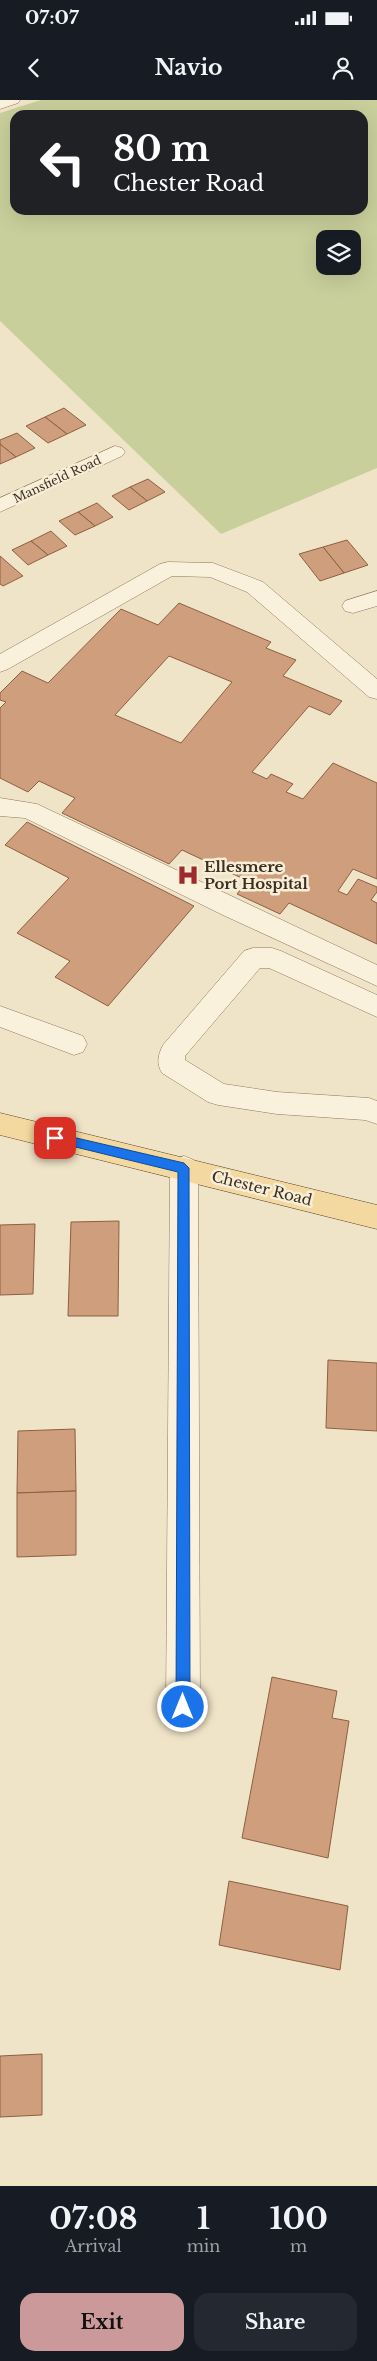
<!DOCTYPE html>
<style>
body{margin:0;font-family:"Libre Baskerville",serif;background:#242831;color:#f1f3f6;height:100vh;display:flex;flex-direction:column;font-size:19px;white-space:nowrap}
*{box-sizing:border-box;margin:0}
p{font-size:16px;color:#9ea1a6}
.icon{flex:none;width:28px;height:28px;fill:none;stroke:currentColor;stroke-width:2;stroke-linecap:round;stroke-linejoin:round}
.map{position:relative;height:2086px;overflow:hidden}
.side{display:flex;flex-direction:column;background:#171b24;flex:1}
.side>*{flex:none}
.top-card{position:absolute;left:10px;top:10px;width:358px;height:105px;border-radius:15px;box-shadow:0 5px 20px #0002;background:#202124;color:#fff;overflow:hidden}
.tools{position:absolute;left:316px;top:130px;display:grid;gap:10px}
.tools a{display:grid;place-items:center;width:45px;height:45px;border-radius:10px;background:#171b24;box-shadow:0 5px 20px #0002;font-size:25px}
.pin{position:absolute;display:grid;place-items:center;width:42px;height:42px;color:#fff;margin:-21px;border-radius:10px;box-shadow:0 2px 8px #0006}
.me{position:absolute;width:55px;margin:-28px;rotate:0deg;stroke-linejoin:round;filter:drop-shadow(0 0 4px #0008)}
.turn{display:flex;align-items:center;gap:18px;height:105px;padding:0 20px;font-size:22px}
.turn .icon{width:65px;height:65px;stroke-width:2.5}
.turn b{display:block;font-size:35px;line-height:42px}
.eta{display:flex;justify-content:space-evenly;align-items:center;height:85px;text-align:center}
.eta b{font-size:30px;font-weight:700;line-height:35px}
.button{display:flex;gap:10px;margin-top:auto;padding:10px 20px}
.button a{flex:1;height:58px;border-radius:15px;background:#cc999b;color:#111;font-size:20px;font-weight:700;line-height:58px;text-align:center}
.button a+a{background:#242831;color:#f1f3f6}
.status{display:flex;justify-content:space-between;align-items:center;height:35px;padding:0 25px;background:#171b24;direction:ltr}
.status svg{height:14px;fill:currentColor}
header{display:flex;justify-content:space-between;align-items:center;height:65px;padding:0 20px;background:#171b24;font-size:22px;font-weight:700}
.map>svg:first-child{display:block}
.green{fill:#c9cf9b;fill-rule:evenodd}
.building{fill:#cf9f7d;stroke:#8d5f41;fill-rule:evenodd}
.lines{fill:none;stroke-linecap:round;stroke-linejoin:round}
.minor-casing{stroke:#8d765c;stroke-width:1}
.major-casing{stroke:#5b4430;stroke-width:1}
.minor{fill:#faf1dc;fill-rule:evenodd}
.major{fill:#f3d9a0;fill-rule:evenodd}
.route{fill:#1a73e8;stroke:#114b97}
.labels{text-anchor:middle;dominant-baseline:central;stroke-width:5;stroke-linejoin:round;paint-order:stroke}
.far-street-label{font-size:12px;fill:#3d2e20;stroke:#f7eed8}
.poi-label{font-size:15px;font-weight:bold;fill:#3d2e20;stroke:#f7eed8;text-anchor:start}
.street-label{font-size:15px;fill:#3d2e20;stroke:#f7eed8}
</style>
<div class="status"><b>07:07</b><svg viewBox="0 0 49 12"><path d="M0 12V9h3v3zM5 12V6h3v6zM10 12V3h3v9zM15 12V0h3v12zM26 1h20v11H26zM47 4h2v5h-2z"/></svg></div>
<header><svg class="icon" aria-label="back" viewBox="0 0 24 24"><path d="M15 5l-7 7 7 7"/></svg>Navio<svg class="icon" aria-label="person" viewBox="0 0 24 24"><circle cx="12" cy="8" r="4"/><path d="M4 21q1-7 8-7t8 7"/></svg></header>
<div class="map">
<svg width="377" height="2086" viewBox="0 0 377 2086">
<rect width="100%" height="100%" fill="#f0e4c8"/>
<!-- green -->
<path class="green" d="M41 0H377V368L221 434 0 221V13ZM15 15H362V110H15ZM325 139H352V166H325Z"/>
<!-- building -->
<g class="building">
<polygon points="64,308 86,325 67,334 45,317"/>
<polygon points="45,317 67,334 48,343 26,326"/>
<polygon points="17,333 35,348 16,357 0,344 0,340"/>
<polygon points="0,344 16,357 0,364"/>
<polygon points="148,379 165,392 147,401 130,387"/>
<polygon points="130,387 147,401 129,410 112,396"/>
<polygon points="97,403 113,417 95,426 78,412"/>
<polygon points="78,412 95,426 75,435 59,421"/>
<polygon points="51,431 67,446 48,455 31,441"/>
<polygon points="347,440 368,465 344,473 323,447"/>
<polygon points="31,441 48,455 28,465 12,450"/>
<polygon points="323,447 344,473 320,481 299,454"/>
<polygon points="0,456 23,476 3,486 0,484"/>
<path d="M179 503 271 542 266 548 296 560 283 576 342 601 330 615 309 606 252 672 267 679 271 674 293 684 286 692 303 699 333 663 377 683V779L353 769 338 791 347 795 358 779 377 787V792L371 800 377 803V844L289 803 280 814 237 794 248 781 182 750 169 764 62 713 75 698 39 681 28 692 0 678V608L6 602 0 600V593L22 571 48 583 121 509 158 525ZM169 556 232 582 181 643 115 615Z"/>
<polygon points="27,722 194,806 108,906 55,877 70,861 17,833 69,778 5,745"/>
<polygon points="119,1121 118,1216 68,1216 71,1122"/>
<polygon points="35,1124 33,1194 0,1195 0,1125"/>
<polygon points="328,1260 377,1263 377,1331 326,1328"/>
<polygon points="75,1329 76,1391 17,1393 18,1331"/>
<polygon points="76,1391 76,1455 17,1457 17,1393"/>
<polygon points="272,1577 337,1591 332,1618 349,1621 328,1758 242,1738"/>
<polygon points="229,1781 348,1806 340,1870 219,1845"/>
<polygon points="42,1954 42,2015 0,2017 0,1956"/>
</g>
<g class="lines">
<!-- minor casing -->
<g class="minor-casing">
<g id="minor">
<polygon points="0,0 20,0 18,3 0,9"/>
<polygon points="115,346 122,348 125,352 122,356 0,412 0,398"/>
<polygon points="168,462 213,463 263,482 377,579 377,599 369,597 247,492 210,477 172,476 8,569 0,572 0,554 160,464"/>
<polygon points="377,491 377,506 353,513 345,511 342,506 345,501"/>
<polygon points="0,698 37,704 377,865 377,886 225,816 25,718 0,716"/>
<path d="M253 848H272L281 851 377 895V917L269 868H260L185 956V960L224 984 277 992 369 998 377 1001V1024L365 1020 277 1014 218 1005 208 1002 162 973C156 963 158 955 163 945L244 851Z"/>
<polygon points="0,906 83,936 87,944 83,952 74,955 0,927"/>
<polygon points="184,1056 194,1060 198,1068 200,1607 195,1619 183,1624 171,1619 166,1607 170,1068 174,1060"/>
</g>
</g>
<!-- major casing -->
<g class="major-casing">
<polygon id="major" points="0,1013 377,1105 377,1129 0,1035"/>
</g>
<!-- minor -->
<use href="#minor" class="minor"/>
<!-- major -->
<use href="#major" class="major"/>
</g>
<!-- route -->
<polygon class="route" points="55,1033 184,1063 189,1068 190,1607 188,1612 183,1614 178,1612 176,1607 178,1072 55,1042 49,1038"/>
<!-- icons -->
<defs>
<g id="hospital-bare" transform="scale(1.725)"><path d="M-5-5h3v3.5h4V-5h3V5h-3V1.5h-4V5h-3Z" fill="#9e2a2b" stroke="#f7eed8" stroke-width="2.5" paint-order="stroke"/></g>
</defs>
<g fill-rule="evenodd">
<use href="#hospital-bare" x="188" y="775"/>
</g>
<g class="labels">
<!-- far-street labels -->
<g class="far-street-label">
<text transform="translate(57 379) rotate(-25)">Mansfield Road</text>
</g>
<!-- poi labels -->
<g class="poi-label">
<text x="204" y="766">Ellesmere<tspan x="204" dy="17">Port Hospital</tspan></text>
</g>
<!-- street labels -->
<g class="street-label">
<text transform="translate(262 1088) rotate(14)">Chester Road</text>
</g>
</g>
</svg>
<div class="tools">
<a><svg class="icon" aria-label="layers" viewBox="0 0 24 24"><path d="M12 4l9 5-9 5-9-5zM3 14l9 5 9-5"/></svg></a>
</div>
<div class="pin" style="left:55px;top:1038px;background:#d93025"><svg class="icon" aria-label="arrive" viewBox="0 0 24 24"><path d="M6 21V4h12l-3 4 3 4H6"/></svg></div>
<svg class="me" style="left:183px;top:1607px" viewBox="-20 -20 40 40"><circle r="17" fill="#1a73e8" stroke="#fff" stroke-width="3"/><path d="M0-11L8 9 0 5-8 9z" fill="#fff"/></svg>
<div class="top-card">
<div class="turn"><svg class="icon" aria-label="left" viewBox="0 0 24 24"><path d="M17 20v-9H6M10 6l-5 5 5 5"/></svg><div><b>80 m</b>Chester Road</div></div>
</div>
</div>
<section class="side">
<div class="eta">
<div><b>07:08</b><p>Arrival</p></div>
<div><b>1</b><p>min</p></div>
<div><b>100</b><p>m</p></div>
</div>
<div class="button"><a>Exit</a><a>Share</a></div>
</section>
